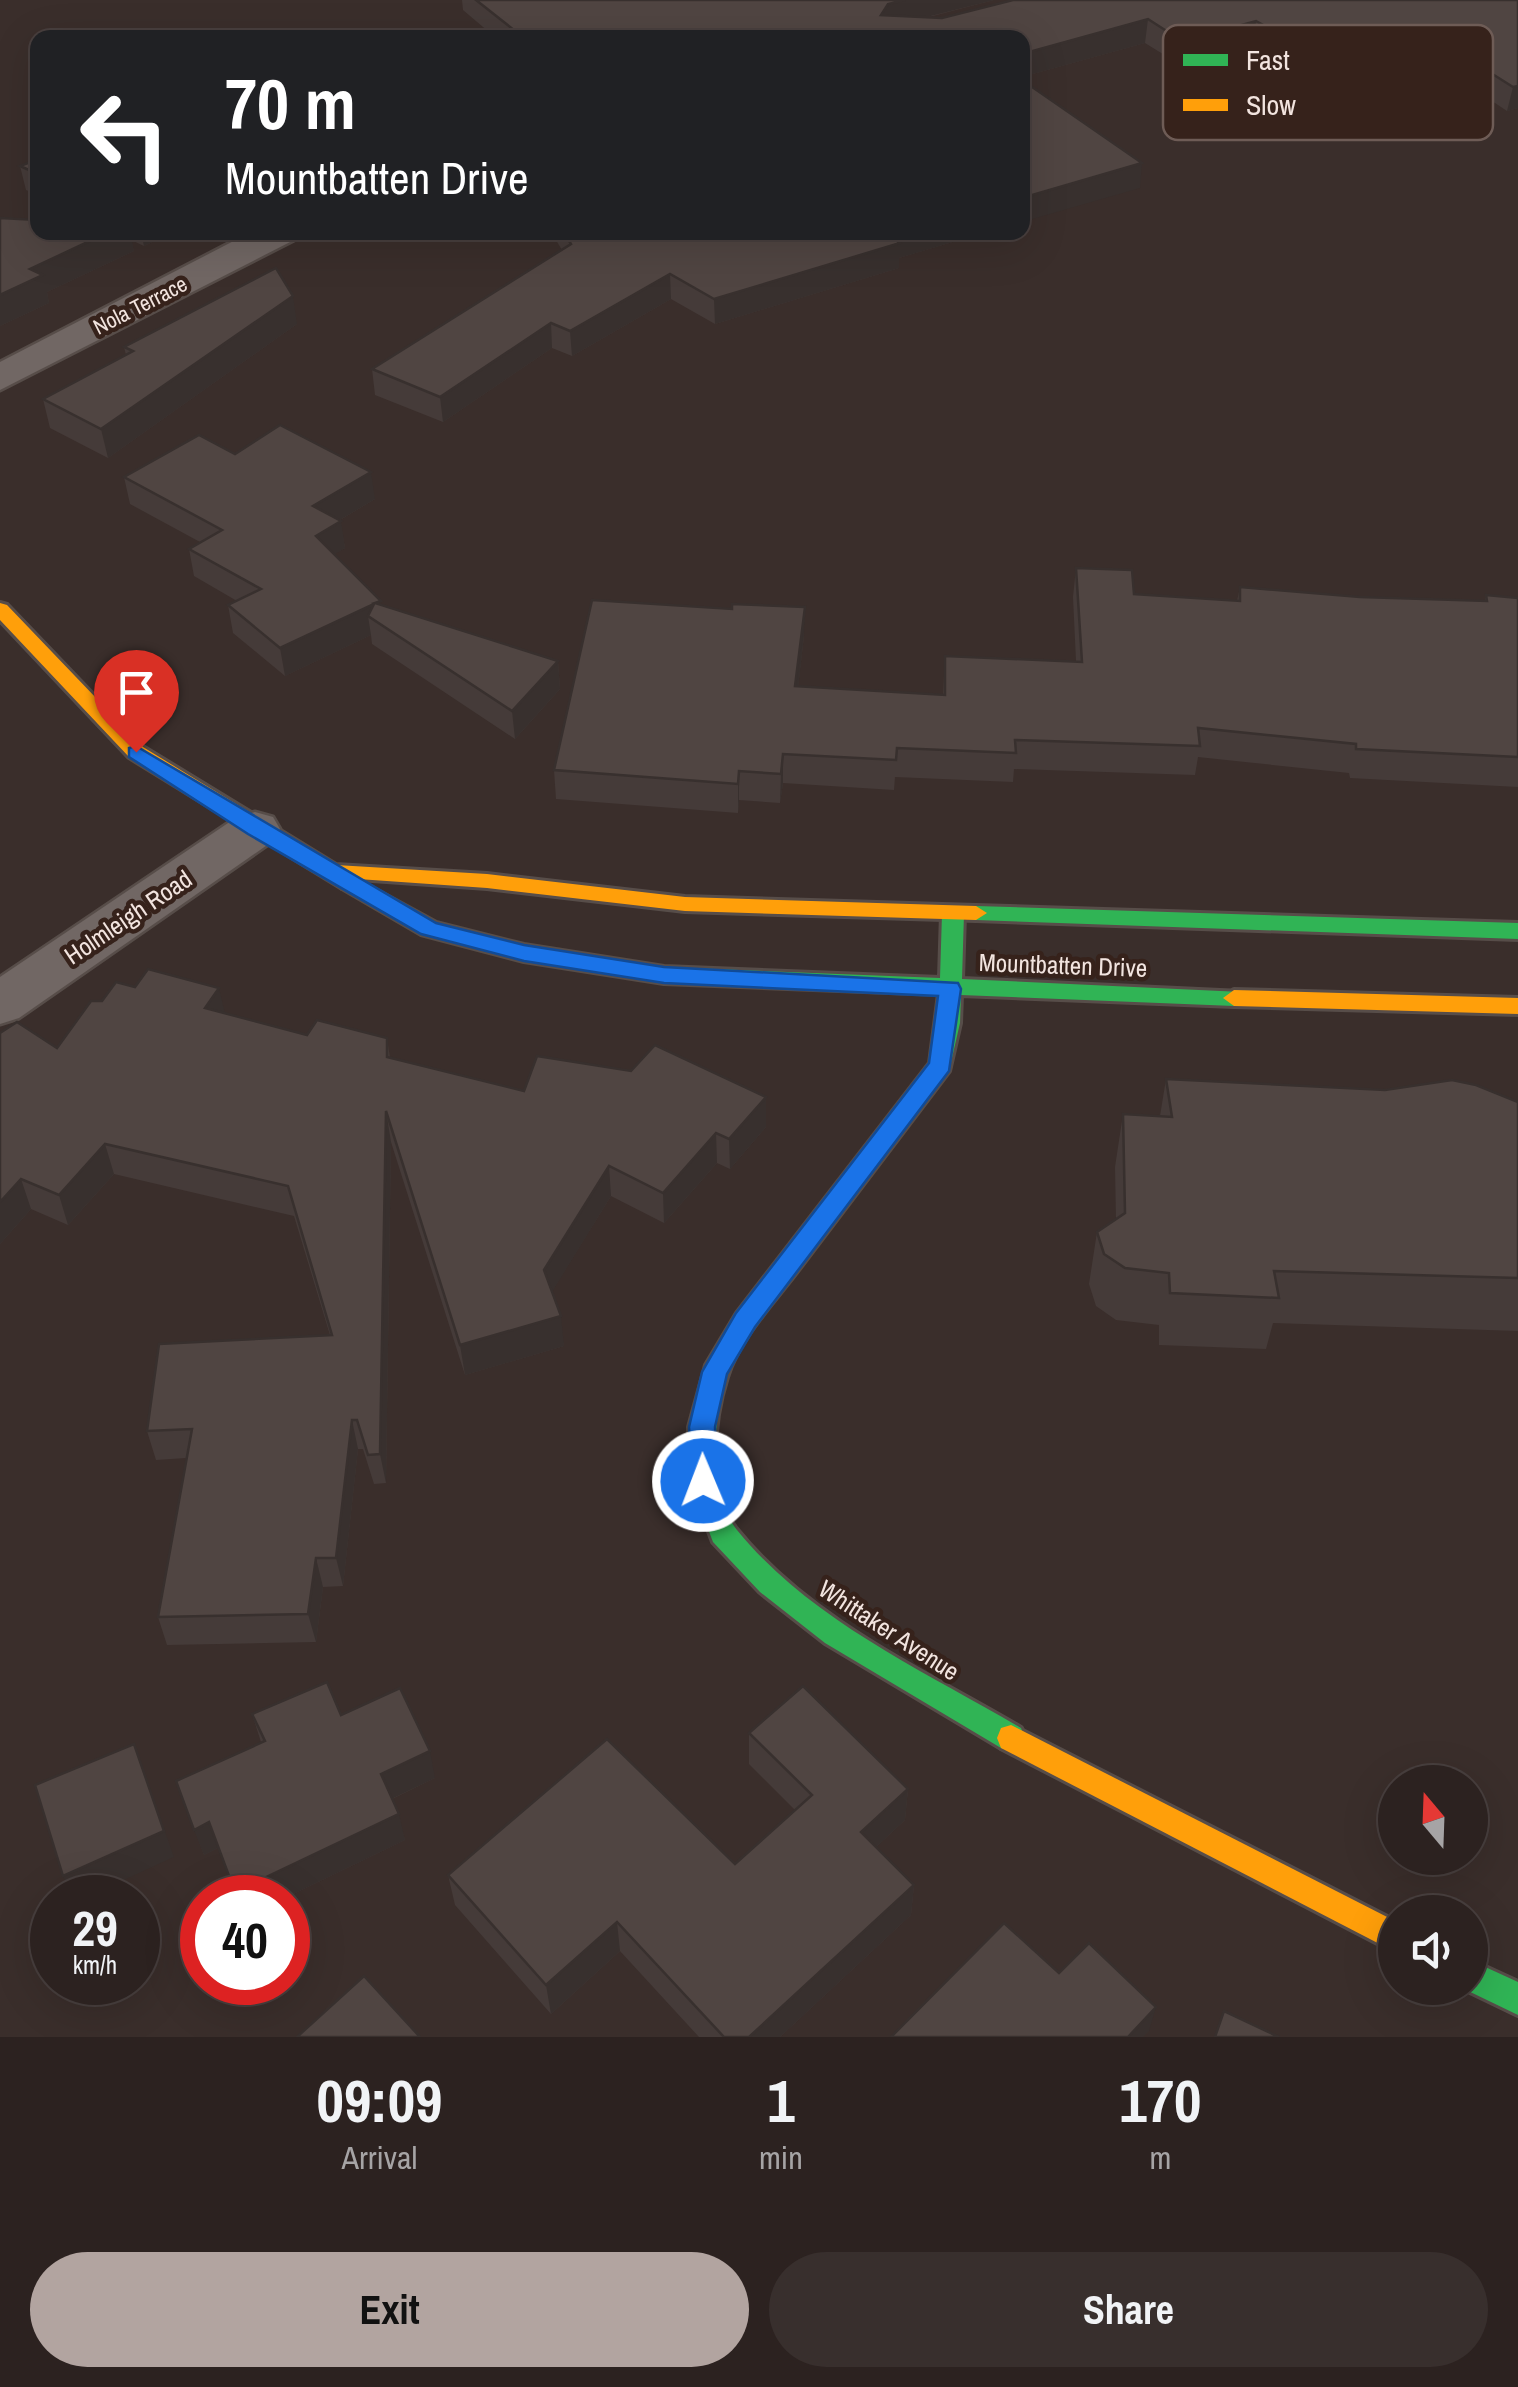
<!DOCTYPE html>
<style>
body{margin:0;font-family:"Archivo Narrow",sans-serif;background:#382f2d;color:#f1f3f6;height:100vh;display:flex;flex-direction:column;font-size:38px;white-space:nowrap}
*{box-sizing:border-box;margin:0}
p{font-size:32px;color:#a6a4a5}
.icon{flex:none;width:55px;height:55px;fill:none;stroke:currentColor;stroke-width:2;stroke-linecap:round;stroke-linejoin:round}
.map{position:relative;height:2037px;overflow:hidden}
.sheet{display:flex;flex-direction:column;background:#2c2220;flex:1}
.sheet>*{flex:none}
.banner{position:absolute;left:30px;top:30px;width:1000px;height:210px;border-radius:20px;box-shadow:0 10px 40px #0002,0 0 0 2px #483f3e;background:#202124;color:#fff;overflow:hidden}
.needle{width:65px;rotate:341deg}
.buttons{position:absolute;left:1378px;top:1765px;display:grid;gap:20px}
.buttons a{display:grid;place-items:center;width:110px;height:110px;border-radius:50%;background:#2c2220;box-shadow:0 10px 40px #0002,0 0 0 2px #483f3e;font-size:50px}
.speed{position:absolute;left:30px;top:1875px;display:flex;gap:20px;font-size:50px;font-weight:700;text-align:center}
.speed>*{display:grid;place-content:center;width:130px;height:130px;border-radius:50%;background:#2c2220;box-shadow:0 10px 40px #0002,0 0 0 2px #483f3e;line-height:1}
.speed small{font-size:25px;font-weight:400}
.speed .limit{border:15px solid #d22;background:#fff;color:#111}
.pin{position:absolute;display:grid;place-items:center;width:85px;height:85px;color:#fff;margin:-102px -42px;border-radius:50% 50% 50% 0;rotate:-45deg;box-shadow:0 0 10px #0007}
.pin .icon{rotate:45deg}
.me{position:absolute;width:110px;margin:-55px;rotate:359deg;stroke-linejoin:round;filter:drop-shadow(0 0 8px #0008)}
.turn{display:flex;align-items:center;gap:35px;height:210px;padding:0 30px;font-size:45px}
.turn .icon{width:130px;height:130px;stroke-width:2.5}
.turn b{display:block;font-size:70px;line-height:85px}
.eta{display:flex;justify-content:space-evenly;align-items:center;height:170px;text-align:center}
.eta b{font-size:60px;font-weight:800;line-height:70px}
.action{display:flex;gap:20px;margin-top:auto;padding:20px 30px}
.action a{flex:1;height:115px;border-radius:60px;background:#b2a4a0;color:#111;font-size:40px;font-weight:800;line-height:115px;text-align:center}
.action a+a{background:#382f2d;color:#f1f3f6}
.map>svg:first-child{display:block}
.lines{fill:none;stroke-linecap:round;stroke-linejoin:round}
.street-casing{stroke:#574d49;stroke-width:5}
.fast-casing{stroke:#574d49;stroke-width:6}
.slow-casing{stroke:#574d49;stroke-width:6}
.street{fill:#716764;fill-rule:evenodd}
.fast{fill:#30b455;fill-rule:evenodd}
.slow{fill:#ff9f0a;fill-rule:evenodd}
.wall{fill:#453b39}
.shaded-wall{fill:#38302e}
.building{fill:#504542;stroke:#38302e;stroke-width:2.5}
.route{fill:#1a73e8;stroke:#114b97;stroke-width:2.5}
.labels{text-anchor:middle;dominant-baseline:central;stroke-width:9;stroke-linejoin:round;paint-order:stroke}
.far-street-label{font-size:22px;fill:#f2e4df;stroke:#36221b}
.street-label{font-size:25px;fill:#f2e4df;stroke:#36221b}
.key{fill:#36221b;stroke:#6e5c56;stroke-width:2.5}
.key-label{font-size:28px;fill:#f2e4df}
</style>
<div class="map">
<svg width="1518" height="2037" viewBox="0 0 1518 2037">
<rect width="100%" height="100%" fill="#3a2e2b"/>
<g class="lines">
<!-- street casing -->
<g class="street-casing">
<g id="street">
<polygon points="251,232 299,232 294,240 0,390 0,362"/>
<polygon points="255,812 273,817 280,829 273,841 19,1018 0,1024 0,977 237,817"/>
</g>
</g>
<!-- fast casing -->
<g class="fast-casing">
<g id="fast">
<path d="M350 876 436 923 524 945 664 967 940 978 942 914 953 907 964 914 962 979 1242 992 1245 998 1234 1006 961 995 960 1023 949 1071C899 1137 848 1204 798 1270 774 1302 739 1338 727 1377 713 1420 706 1492 737 1530 810 1620 924 1671 1021 1728L1025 1738 1021 1748 1011 1751 1001 1748 825 1643 760 1592 713 1542 690 1481 689 1427 706 1365 737 1313 930 1063 939 994 664 983 524 961 421 934 342 888 339 883Z"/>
<polygon points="976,906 1518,923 1518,939 976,920 965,913"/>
<polygon points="1470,1960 1518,1982 1518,2015 1462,1988 1470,1988"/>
</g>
</g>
<!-- slow casing -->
<g class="slow-casing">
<g id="slow">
<polygon points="0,603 7,605 143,747 336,865 487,874 685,897 976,906 987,913 976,920 685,911 487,888 358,879 358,888 342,888 129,757 0,620"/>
<polygon points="1234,990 1518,998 1518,1014 1234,1006 1223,998"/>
<polygon points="1011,1725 1395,1921 1395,1952 1001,1748 997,1738 1001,1728"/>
</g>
</g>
<!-- street -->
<use href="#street" class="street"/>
<!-- fast -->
<use href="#fast" class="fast"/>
<!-- slow -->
<use href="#slow" class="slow"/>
</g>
<!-- wall -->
<g class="wall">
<polygon points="462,0 994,0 925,18 942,18 1518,0 1518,108 1507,111 1489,99 1403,116 1383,102 1372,104 1300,51 1275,58 1253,44 1179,64 1145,43 1022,77 1022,38 496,38 463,10"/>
<polygon points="38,159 38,195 26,190 20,166"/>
<polygon points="38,232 173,232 144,246 131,240 134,251 47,292 49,303 0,326"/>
<polygon points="551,232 986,232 899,258 899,268 715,324 671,299 572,356 552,348 443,422 375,395 372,369 562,250"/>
<polygon points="297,324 108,458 50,428 43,399 126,355 124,347"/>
<polygon points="235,454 375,499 340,520 345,548 334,554 381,605 558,661 560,689 515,739 372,644 371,635 285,676 233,633 228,605 237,601 194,576 189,549 200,542 130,504 124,477"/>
<polygon points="1076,568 1134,594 1237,601 1240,587 1360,597 1485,601 1486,595 1518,598 1518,787 1350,778 1349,773 1198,757 1195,775 1014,769 1013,782 895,777 894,790 783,783 780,803 739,800 738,813 556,799 554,770 804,636 798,687 943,695 945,656 1076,661 1073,597"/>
<polygon points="225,1013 307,1035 387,1038 390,1058 524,1091 766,1127 730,1169 717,1163 664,1223 611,1196 552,1291 564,1346 465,1375 391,1142 386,1483 374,1484 363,1449 358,1449 343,1586 323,1587 316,1642 167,1645 158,1617 186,1458 156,1460 147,1431 330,1335 294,1216 114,1174 68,1225 31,1209 0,1244 0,1033 57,1048"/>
<polygon points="1166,1079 1518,1102 1518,1331 1273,1323 1266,1349 1159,1345 1159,1325 1116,1320 1096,1306 1089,1284 1097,1232 1116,1220 1115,1167 1123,1114 1160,1116"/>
<polygon points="252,1714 341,1715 435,1778 392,1799 405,1840 285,1898 237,1898 218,1848 204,1855 176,1781 261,1742"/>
<polygon points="749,1733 908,1789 905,1820 876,1847 914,1885 911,1915 780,2037 699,2037 620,1951 551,2014 455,1905 448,1875 735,1864 795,1810 749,1764"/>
</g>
<!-- shaded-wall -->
<g class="shaded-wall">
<polygon points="905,0 994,0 887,27 881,15 888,4"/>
<polygon points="1148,19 1145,43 1022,77 1022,54"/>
<polygon points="1256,21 1253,44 1179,64 1182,41"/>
<polygon points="1304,27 1300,51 1275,58 1279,34"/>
<polygon points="1494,75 1489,99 1403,116 1408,92"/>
<polygon points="1388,78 1383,102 1372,104 1376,81"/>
<polygon points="1518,86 1518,108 1507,111 1513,87"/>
<polygon points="1142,163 1140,188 1022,222 1022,198"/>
<polygon points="109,232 130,232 134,251 47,292 49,303 0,326 0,295 30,269"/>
<polygon points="141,232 173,232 144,246"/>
<polygon points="902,232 986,232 899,258 899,268 715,324 714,299"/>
<polygon points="670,274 671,299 572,356 570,331"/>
<polygon points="293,296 297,324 108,458 101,429"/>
<polygon points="551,323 552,348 443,422 440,397"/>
<polygon points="371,472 375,499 318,533 313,506"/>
<polygon points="341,521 345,548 320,563 316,536"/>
<polygon points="374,604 368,616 371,635 285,676 280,648"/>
<polygon points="805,607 804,636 795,716 795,686"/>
<polygon points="558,661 560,689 515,739 512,711"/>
<polygon points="783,754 783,783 780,803 781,774"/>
<polygon points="739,771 739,800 738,813 738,784"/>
<polygon points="219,988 226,1018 205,1008"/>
<polygon points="766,1097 766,1127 730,1169 729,1139"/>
<polygon points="386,1111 391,1142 386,1483 380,1454"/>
<polygon points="716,1133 717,1163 664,1223 663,1193"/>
<polygon points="105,1144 114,1174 68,1225 59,1195"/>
<polygon points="609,1166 611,1196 547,1300 544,1270"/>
<polygon points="21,1179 31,1209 0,1244 0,1202"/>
<polygon points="561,1316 564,1346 465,1375 460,1345"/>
<polygon points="352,1420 358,1449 343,1586 336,1558"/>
<polygon points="316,1558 323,1587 316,1642 308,1614"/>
<polygon points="134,1744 174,1857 84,1898 73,1898 63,1876"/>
<polygon points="430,1751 435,1778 387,1801 381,1774"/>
<polygon points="908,1789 905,1820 859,1863 861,1832"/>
<polygon points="399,1814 405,1840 285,1898 237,1898 235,1892"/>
<polygon points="209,1822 218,1848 204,1855 194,1830"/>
<polygon points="914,1885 911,1915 780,2037 749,2037"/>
<polygon points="617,1922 620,1951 551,2014 546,1985"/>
<polygon points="1156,2007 1149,2031 1143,2037 1128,2037"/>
</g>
<!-- building -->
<g class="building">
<polygon points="476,0 905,0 888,4 881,15 942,18 1013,0 1518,0 1518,86 1513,87 1494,75 1408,92 1388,78 1376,81 1304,27 1279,34 1256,21 1182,41 1148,19 1022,54 1022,38 508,38 519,34"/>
<polygon points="264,30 273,38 235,38"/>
<polygon points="1022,80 1142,163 1022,198"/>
<polygon points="38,159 38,174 20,166"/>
<polygon points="0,218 38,220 38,232 109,232 30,269 43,275 0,295"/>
<polygon points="564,232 902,232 891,236 900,243 714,299 670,274 570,331 551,323 440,397 372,369 571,244"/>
<polygon points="276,268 293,296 101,429 43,399 133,351 124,347"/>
<polygon points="280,425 371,472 313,506 341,521 316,536 381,601 375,603 558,661 512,711 368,616 374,604 280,648 228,605 261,589 189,549 222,530 124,477 199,435 235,454"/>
<polygon points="1076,568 1132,570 1134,594 1240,601 1240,587 1360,597 1487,601 1486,595 1518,598 1518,757 1356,749 1356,744 1198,728 1200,746 1015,740 1016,753 897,748 896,760 783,754 781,774 739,771 738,784 554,770 592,600 732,609 732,604 805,607 795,686 945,695 945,656 1082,662"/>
<polygon points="148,969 219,988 205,1008 307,1035 317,1020 387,1038 387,1057 524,1091 537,1056 631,1071 655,1045 766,1097 729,1139 716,1133 663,1193 609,1166 544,1270 561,1316 460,1345 386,1111 380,1454 368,1455 357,1420 352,1420 336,1558 316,1558 308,1614 158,1617 192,1429 147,1431 159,1344 332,1335 288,1186 105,1144 59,1195 21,1179 0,1202 0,1033 17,1022 57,1048 91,1001 102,1001 116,982 135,987"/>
<polygon points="1166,1079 1385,1090 1452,1080 1476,1085 1518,1102 1518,1278 1274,1271 1279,1298 1170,1293 1169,1273 1125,1268 1104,1254 1097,1232 1125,1213 1123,1114 1172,1117"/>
<polygon points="327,1682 341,1715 400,1688 430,1751 381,1774 399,1814 235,1892 209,1822 194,1830 176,1781 265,1741 252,1714"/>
<polygon points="803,1686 908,1789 861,1832 914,1885 749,2037 724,2037 617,1922 546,1985 448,1875 607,1739 735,1864 812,1795 749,1733"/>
<polygon points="134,1744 164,1831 63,1876 35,1785"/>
<polygon points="1004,1923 1059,1973 1089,1943 1156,2007 1128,2037 891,2037"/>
<polygon points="364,1976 420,2037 297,2037"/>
<polygon points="1224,2011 1279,2037 1215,2037"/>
</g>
<!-- route -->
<polygon class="route" points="136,746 436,923 524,945 664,967 958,983 961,989 949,1071 755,1327 727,1374 715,1427 716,1481 713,1489 693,1489 689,1427 702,1372 736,1313 929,1063 938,996 664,983 524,961 421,934 248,834 129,757 129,748"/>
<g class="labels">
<!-- far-street labels -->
<g class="far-street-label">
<text transform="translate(140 305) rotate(-27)">Nola Terrace</text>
</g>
<!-- street labels -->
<g class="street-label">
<text transform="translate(128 917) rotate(-34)">Holmleigh Road</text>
<text transform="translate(1063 965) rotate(2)">Mountbatten Drive</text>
<text transform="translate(889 1630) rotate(33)">Whittaker Avenue</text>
</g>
</g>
<!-- legend -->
<rect x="1163" y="25" width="330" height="115" rx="15" class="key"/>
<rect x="1183" y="54" width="45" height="12" fill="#30b455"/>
<rect x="1183" y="99" width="45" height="12" fill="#ff9f0a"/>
<g class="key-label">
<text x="1246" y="70">Fast</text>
<text x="1246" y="115">Slow</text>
</g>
</svg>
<div class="buttons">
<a><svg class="needle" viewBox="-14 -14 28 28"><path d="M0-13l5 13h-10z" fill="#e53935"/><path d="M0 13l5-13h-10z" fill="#a6a4a5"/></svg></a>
<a><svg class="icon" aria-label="sound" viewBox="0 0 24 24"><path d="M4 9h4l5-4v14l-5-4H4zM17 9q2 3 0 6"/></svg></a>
</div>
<div class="speed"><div>29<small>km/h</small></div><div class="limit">40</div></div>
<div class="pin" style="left:136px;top:752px;background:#d93025"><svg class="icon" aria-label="arrive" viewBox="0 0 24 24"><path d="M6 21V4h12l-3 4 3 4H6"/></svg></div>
<svg class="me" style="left:703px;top:1481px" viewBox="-20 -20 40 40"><circle r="17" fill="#1a73e8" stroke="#fff" stroke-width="3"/><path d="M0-11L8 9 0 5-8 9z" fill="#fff"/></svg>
<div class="banner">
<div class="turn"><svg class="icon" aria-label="left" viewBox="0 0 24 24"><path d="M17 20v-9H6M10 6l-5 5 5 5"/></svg><div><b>70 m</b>Mountbatten Drive</div></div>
</div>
</div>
<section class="sheet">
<div class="eta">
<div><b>09:09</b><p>Arrival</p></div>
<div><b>1</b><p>min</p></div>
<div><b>170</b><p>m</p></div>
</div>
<div class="action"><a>Exit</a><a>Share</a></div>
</section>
